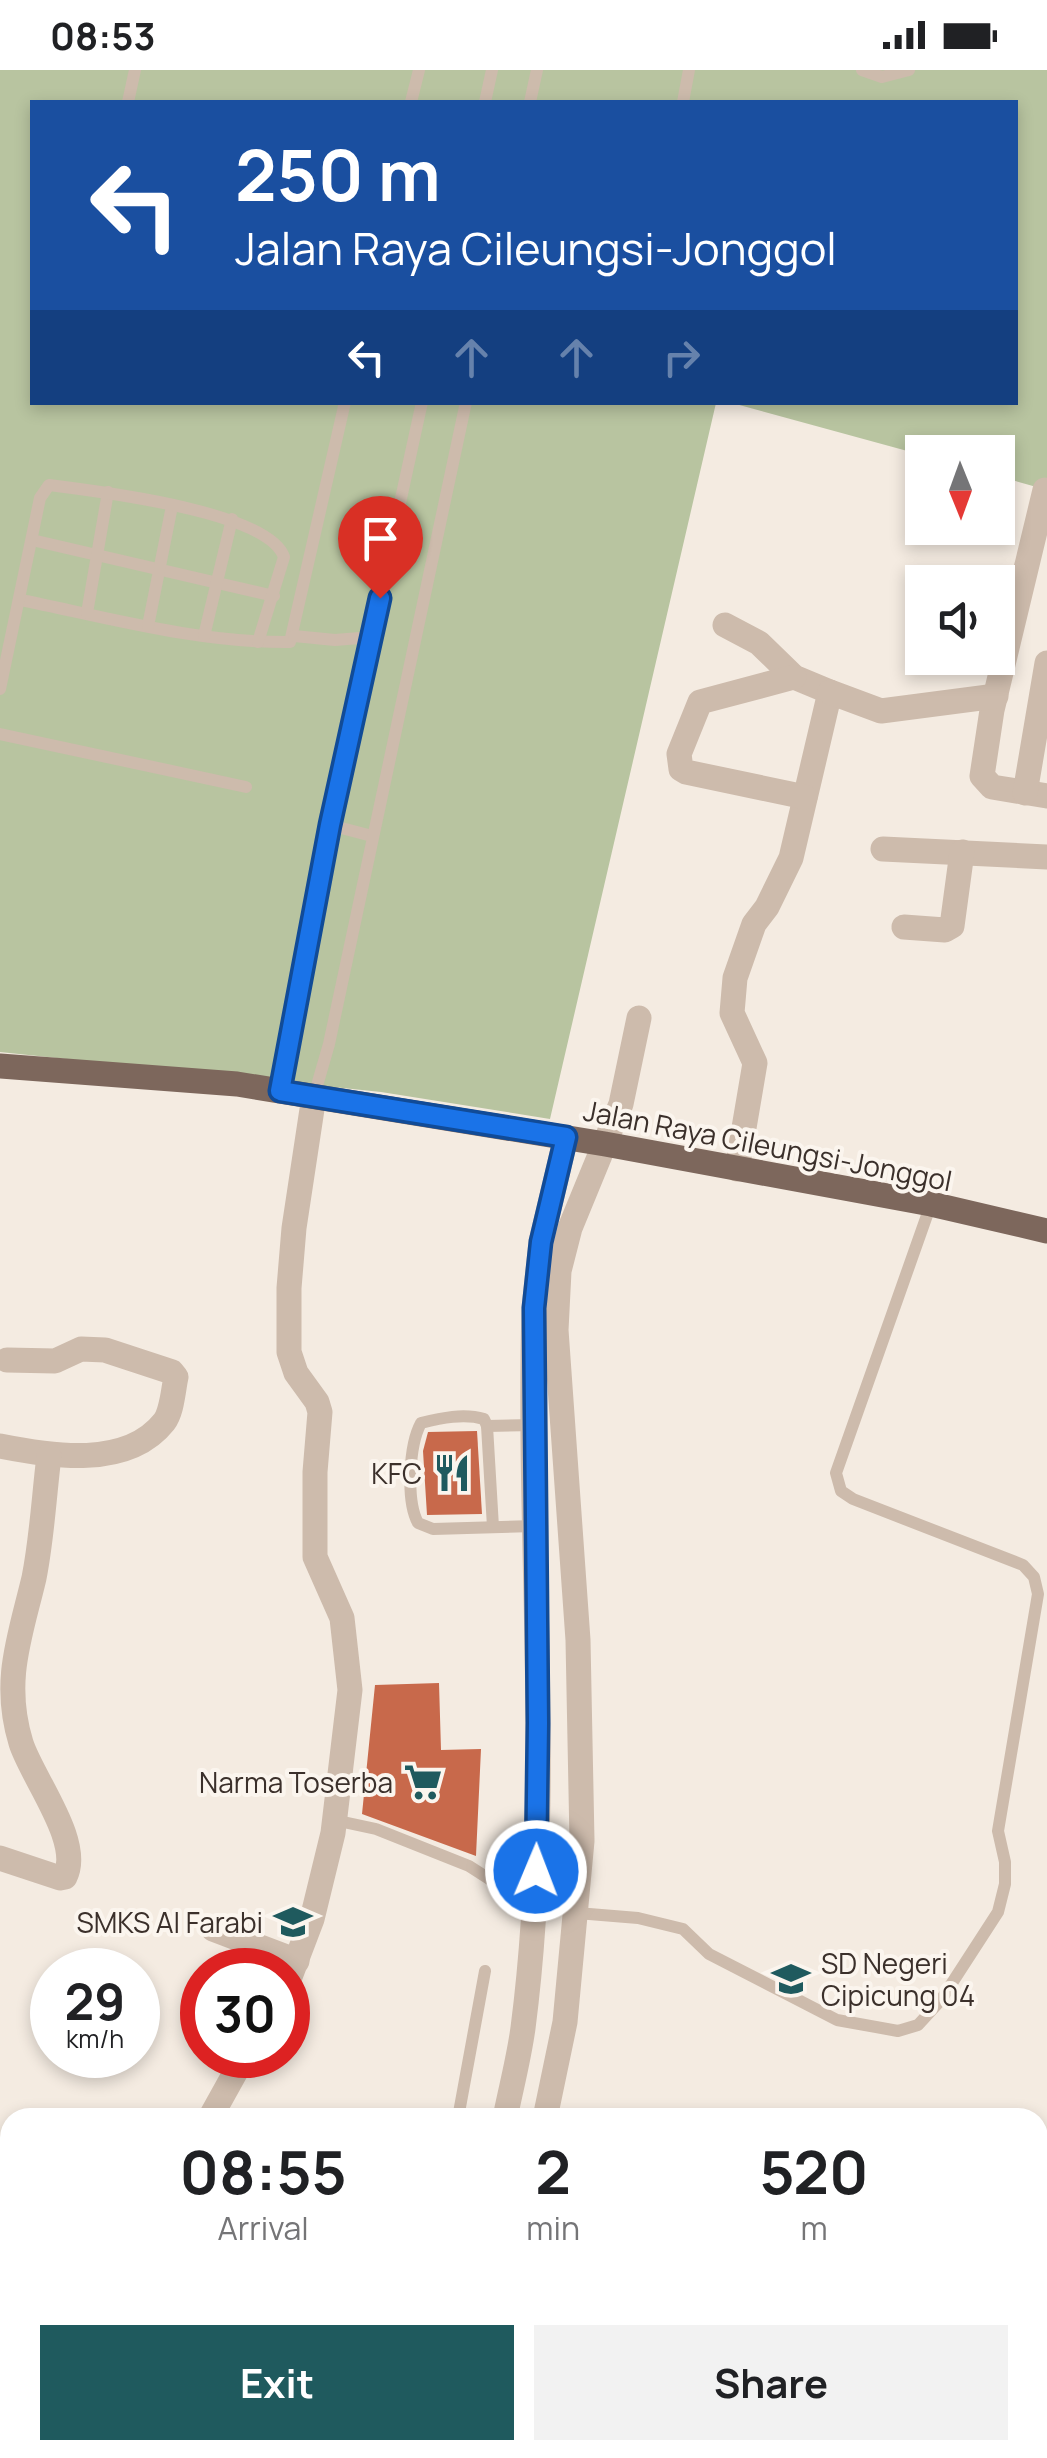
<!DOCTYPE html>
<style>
body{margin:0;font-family:Manrope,sans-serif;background:#f2f2f2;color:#202124;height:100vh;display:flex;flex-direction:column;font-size:38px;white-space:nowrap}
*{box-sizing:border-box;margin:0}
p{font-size:32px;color:#757577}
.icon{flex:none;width:55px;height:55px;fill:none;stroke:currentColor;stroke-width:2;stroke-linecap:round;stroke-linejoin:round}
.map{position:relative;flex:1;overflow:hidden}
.side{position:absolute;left:0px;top:2038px;width:1048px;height:352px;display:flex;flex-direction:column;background:#fff;border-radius:30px 30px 0 0;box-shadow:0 5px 15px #0003}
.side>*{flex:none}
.hud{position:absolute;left:30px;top:30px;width:988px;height:305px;border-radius:0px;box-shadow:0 5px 15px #0003;background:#1a4fa0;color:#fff;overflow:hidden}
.needle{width:65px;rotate:179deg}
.buttons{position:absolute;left:905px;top:365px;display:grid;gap:20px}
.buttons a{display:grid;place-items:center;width:110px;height:110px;border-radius:0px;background:#fff;box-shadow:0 5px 15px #0003;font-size:50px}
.speed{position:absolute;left:30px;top:1878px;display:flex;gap:20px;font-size:50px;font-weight:700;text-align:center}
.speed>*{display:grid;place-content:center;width:130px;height:130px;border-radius:50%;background:#fff;box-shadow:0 5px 15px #0003;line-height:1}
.speed small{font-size:25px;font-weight:400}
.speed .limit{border:15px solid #d22;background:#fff;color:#111}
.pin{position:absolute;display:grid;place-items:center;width:85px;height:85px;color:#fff;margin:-102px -42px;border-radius:50% 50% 50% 0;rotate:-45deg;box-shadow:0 0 10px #0007}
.pin .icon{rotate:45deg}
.me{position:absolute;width:110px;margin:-55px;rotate:1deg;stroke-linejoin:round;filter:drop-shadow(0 0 8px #0008)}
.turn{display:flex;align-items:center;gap:35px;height:210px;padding:0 40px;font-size:45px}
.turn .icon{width:130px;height:130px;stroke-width:2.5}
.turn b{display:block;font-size:70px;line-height:85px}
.lanes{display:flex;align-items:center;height:95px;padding:0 40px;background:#0003;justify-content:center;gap:50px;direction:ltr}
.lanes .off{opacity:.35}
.eta{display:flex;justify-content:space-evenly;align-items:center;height:170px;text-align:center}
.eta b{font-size:60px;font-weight:700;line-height:70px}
.button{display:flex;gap:20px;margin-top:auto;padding:20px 40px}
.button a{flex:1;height:115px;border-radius:0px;background:#1f5a5e;color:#fff;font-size:40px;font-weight:700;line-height:115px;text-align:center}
.button a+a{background:#f2f2f2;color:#202124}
.status{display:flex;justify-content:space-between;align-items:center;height:70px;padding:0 50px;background:#fff;direction:ltr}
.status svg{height:28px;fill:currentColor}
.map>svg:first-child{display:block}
.green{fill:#b8c4a0}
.building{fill:#c8694b}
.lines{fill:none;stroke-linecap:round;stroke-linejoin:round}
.service{stroke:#cdbbac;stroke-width:12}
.minor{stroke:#cdbbac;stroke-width:25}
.primary{stroke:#7d675c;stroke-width:25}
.route-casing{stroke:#114b97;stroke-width:25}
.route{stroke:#1a73e8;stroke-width:18}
.labels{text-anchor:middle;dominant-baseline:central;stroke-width:8;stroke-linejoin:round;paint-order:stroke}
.street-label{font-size:28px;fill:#3b302b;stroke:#fbf5ee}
.poi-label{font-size:28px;fill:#3b302b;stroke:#fbf5ee;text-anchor:end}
</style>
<div class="status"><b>08:53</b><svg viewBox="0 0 49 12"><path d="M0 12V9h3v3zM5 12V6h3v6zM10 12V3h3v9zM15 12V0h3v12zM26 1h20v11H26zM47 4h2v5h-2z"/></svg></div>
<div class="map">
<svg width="1047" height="2388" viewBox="0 0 1047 2388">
<rect width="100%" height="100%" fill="#f4ebe1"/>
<!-- green -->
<polygon class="green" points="0,0 1047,0 1047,420 998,406 998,382 922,382 922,385 732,333 1015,332 1015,32 32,32 32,332 716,333 550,1049 381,1022 0,982"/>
<!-- building -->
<g class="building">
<polygon points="477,1361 482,1444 427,1445 423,1381 428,1362"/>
<polygon points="439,1613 441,1680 481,1679 476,1786 362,1744 375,1615"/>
</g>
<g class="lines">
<!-- service -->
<g class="service">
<polyline points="862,0 882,7 909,0"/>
<polyline points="128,32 135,0"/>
<polyline points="411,32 419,0"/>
<polyline points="485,32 492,0"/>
<polyline points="530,32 537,0"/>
<polyline points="683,32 689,0"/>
<polyline points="32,470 274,526"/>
<path d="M21 530C109 548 199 573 290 572L345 332"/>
<polyline points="87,543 108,422"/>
<polyline points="148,556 172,436"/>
<polyline points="204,566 232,449"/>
<polyline points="294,566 335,570 372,567"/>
<path d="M0 619 40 428 49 415C96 421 268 441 284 487L258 572"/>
<polyline points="0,664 246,717"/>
<polyline points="330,755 372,766"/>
<polyline points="280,1021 330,755 422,332"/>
<polyline points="314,1026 329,974 466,332"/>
<path d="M534 1355 487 1356 484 1349C464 1343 441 1348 421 1353 409 1375 406 1431 418 1453L433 1459 534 1456"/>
<polyline points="487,1356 493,1457"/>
<polyline points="334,1750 376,1759 469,1796 533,1837"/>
<polyline points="577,1843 638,1848 683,1859 709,1884 837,1950 898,1961 918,1955 941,1930 998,1842 1005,1814 1005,1792 998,1761 1038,1524 1034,1507 1023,1495 853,1429 841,1421 836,1403 931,1134"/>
<polyline points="458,2048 485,1901"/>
</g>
<!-- minor -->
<g class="minor">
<polyline points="1045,420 992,640 982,706 992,717 1047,726"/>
<polyline points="725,555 759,573 794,607 830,622 791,788 767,837 754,854 735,908 732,943 755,993 737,1099"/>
<polyline points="794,607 700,632 679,684 681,699 686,702 805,727"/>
<polyline points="830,622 881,641 996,626"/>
<polyline points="1025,723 1047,593"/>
<polyline points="883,779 1047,787"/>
<polyline points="904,857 945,860 952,856 962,782"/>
<path d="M0 1376C50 1386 127 1399 164 1352 172 1342 173 1321 176 1307L172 1302 105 1280 81 1279 55 1291 7 1290"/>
<path d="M0 1788 60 1808 65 1807C83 1772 32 1708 21 1673 2 1611 20 1567 34 1508 42 1468 44 1426 49 1386"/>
<polyline points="213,1859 297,1891"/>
<polyline points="288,1912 312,1849 333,1763 350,1620 342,1548 315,1487 315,1402 320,1342 317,1332 296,1303 289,1282 289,1218 294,1158 314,1026"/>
<polyline points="210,2048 245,1985"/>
<path d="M505 2048C511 2018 519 1988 523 1958 554 1720 527 1478 534 1238L541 1172 566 1067"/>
<polyline points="545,2048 565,1952 582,1771 578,1570 556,1260 559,1201 570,1158 621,1034 639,948"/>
<polyline points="0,2299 10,2300"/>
<polyline points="165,2380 165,2388"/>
<polyline points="474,2380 476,2388"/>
<polyline points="510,2380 513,2388"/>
</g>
<!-- primary -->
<polyline class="primary" points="0,996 237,1014 605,1074 931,1134 1047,1161"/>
</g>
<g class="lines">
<!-- route casing -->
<g class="route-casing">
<polyline id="route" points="380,528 330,755 280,1021 566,1067 541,1172 534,1238 538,1653 536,1801"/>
</g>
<!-- route -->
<use href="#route" class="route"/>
</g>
<!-- icons -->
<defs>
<g id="restaurant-bare" transform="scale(3)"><path d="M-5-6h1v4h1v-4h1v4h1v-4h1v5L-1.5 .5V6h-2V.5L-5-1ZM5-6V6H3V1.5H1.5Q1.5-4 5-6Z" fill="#1f5a5e" stroke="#fbf5ee" stroke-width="2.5" paint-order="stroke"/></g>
<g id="supermarket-bare" transform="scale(3)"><path d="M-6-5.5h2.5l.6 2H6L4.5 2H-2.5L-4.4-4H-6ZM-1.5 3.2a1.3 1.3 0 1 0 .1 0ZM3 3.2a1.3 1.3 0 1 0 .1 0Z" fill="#1f5a5e" stroke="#fbf5ee" stroke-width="2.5" paint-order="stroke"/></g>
<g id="school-bare" transform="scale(3)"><path d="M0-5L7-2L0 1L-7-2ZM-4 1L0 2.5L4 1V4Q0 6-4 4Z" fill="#1f5a5e" stroke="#fbf5ee" stroke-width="2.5" paint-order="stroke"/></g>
</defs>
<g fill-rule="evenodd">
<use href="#restaurant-bare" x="452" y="1403"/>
<use href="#supermarket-bare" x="423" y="1712"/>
<use href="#school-bare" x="293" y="1852"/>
<use href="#school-bare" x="791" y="1909"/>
</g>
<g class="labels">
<!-- street labels -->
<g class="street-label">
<text transform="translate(768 1075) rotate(11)">Jalan Raya Cileungsi-Jonggol</text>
</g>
<!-- poi labels -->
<g class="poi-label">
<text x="422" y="1403">KFC</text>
<text x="393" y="1712">Narma Toserba</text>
<text x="263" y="1852">SMKS Al Farabi</text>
<text x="821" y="1893" text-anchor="start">SD Negeri<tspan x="821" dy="32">Cipicung 04</tspan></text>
</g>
</g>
</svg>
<div class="buttons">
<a><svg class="needle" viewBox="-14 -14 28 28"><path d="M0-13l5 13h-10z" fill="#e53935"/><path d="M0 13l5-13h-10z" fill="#757577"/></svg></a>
<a><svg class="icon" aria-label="sound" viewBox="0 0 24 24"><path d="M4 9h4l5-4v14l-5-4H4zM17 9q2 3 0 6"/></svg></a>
</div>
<div class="speed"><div>29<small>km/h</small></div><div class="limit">30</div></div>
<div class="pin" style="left:380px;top:528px;background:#d93025"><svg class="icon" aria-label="arrive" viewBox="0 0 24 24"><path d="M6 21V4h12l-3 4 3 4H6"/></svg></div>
<svg class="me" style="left:536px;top:1801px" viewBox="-20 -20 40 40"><circle r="17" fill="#1a73e8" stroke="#fff" stroke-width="3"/><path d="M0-11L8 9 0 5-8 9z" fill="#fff"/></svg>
<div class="hud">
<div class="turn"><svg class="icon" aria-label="left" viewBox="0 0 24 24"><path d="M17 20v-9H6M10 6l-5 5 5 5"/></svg><div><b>250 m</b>Jalan Raya Cileungsi-Jonggol</div></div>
<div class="lanes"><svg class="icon" aria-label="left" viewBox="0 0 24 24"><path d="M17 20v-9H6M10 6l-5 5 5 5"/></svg><svg class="icon off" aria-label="ahead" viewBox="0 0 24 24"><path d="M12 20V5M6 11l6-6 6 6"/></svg><svg class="icon off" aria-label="ahead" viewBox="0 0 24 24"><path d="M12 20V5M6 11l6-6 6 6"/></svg><svg class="icon off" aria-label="right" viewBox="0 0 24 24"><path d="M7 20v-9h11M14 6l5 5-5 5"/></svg></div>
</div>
<section class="side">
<div class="eta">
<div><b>08:55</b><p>Arrival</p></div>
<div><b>2</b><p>min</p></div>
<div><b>520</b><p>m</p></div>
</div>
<div class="button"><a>Exit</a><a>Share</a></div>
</section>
</div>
